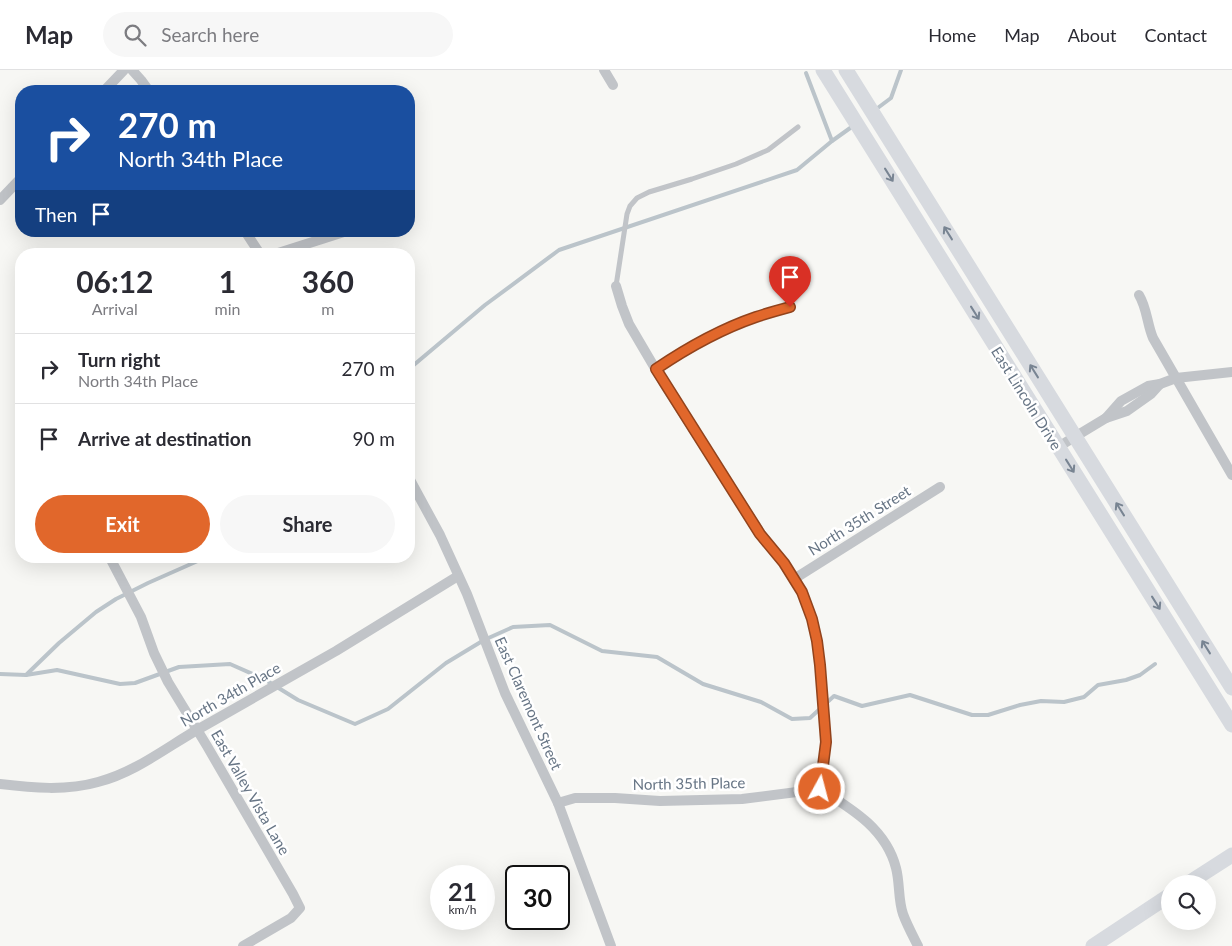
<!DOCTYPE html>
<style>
body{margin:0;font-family:Lato,sans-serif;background:#f7f7f7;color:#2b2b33;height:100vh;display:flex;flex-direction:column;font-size:19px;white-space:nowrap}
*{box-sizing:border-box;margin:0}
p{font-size:16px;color:#7c7c81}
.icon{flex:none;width:28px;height:28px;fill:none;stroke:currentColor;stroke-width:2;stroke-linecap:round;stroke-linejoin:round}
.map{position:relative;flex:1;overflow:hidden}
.drawer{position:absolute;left:15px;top:178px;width:400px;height:315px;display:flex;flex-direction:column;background:#fff;border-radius:20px;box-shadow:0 5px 20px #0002}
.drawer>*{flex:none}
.banner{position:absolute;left:15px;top:15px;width:400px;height:152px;border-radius:20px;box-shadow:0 5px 20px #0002;background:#1a4fa0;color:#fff;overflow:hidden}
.fabs{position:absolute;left:1161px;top:805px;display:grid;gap:10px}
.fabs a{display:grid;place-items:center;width:55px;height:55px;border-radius:50%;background:#fff;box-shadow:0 5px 20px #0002;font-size:25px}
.speed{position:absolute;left:430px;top:795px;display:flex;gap:10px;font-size:25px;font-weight:700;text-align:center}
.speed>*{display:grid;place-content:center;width:65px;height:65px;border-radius:50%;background:#fff;box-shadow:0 5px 20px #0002;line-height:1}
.speed small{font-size:12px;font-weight:400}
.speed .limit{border:2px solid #111;border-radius:8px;background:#fff;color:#111}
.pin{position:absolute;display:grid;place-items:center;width:42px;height:42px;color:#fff;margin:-51px -21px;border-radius:50% 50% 50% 0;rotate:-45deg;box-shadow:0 0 5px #0007}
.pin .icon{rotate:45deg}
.me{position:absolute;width:55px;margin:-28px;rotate:7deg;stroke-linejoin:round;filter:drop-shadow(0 0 4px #0008)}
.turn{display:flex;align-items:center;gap:18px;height:105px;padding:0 20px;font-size:22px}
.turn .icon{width:65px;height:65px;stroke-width:2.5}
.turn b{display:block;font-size:35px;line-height:42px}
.then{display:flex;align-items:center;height:48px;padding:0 20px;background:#0003;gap:10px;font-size:19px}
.eta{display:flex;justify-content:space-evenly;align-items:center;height:85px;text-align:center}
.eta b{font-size:30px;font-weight:700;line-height:35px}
.primary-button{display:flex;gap:10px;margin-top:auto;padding:10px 20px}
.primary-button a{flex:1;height:58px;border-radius:30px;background:#e1672b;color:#fff;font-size:20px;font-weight:700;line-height:58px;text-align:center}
.primary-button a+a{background:#f7f7f7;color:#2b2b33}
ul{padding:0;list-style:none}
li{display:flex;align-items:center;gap:15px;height:70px;padding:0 20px;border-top:1px solid #e1e1e2}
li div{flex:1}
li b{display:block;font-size:19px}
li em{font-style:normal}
header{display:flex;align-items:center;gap:30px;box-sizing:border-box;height:70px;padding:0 25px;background:#fff;border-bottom:1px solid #e1e1e2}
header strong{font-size:24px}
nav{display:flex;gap:28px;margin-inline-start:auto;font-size:18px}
.search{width:350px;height:45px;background:#f7f7f7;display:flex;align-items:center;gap:12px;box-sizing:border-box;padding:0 18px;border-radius:28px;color:#7c7c81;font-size:19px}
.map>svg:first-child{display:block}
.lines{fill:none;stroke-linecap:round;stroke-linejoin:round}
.stream{stroke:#bbc4ca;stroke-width:4}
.lane{stroke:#c1c4c8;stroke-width:5}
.street{stroke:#c1c4c8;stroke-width:10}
.secondary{stroke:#d7dadf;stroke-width:15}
.oneway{stroke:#788492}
.route-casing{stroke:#92431c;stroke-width:12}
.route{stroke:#e1672b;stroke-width:9}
.labels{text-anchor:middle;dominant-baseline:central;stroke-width:5;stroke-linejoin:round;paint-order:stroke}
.street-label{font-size:15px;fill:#677585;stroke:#fff}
</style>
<header>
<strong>Map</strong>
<div class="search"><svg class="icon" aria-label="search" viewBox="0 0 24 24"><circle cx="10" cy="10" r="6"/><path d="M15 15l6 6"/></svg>Search here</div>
<nav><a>Home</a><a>Map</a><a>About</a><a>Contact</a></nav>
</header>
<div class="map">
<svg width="1232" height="876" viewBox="0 0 1232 876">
<rect width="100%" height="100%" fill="#f7f7f4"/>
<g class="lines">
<!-- stream -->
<g class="stream">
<polyline points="806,3 832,71"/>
<polyline points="875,40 891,28 901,0"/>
<polyline points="409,299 485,235 559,180 797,100 832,71 853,56"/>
<polyline points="0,604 26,605 57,600 120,614 135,613 179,597 230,594 264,609 298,630 355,654 388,639 446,593 484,570 513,557 550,555 602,581 657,587 703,614 761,632 792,649 810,648 834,626 862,636 910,625 972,645 988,645 1020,635 1041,631 1064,632 1084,627 1098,615 1126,610 1140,605 1155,594"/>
<polyline points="26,605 59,573 96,542 116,529 148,513 209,486"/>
</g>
<!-- lane -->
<polyline class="lane" points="616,216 627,144 630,136 637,128 649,122 692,109 736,94 768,80 798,57"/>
<!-- street -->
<g class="street">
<polyline points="132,0 141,10 149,21"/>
<polyline points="604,0 613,15"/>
<polyline points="104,21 124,0"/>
<polyline points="0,130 21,108"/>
<polyline points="245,161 260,184"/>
<polyline points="275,184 347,161"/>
<path d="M616 216 622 236 629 254 666 317 761 464 784 493 802 522 812 549 817 571 820 595 826 672 820 719C852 739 886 759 896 798 900 813 898 830 903 844 907 855 913 866 918 876"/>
<path d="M1139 225C1147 238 1147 254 1153 268L1232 405"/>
<path d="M655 299C687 279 721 259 756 247 768 243 779 240 790 237"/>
<polyline points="1106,348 1121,331 1148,316 1160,314 1176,308 1232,302"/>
<polyline points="1058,377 1106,348 1127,341 1151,324 1160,314"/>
<polyline points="409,408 440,465 467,524 505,623 558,733 611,876"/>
<polyline points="109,486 141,547 154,583 168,612 207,676 293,824 300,838 291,848 243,876"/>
<polyline points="794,509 940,417"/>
<path d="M0 714C32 718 67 721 98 712 137 702 169 675 204 656 248 631 292 606 336 581 377 556 417 531 458 506"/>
<polyline points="558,733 575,728 615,728 660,731 742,729 820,719"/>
</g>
<!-- secondary -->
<g class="secondary">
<polyline points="823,0 1232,655"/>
<polyline points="846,0 1232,618"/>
<polyline points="1187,814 1232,785"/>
<polyline points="1093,876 1170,825"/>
</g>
</g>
<!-- one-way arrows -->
<defs><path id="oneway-shaft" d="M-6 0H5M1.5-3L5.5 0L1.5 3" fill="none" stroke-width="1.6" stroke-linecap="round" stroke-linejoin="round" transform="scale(1.25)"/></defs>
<g class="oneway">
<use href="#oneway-shaft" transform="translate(889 105) rotate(58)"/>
<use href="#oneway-shaft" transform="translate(948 163) rotate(-122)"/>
<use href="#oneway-shaft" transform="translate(975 243) rotate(58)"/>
<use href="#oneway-shaft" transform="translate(1034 301) rotate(-122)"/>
<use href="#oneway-shaft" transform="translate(1070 396) rotate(58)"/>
<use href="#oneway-shaft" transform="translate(1120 439) rotate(-122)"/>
<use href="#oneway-shaft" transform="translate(1156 533) rotate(58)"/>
<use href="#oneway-shaft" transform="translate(1206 577) rotate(-122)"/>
</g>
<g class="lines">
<!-- route casing -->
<g class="route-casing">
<path id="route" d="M790 237C779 240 768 243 756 247 721 259 687 278 656 299L760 464 784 493 802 522 812 549 817 571 820 595 826 672 820 719"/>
</g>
<!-- route -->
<use href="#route" class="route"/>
</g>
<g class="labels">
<!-- street labels -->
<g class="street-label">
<text transform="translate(1027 328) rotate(58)">East Lincoln Drive</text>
<text transform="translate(859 450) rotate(-32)">North 35th Street</text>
<text transform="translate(230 624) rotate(-30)">North 34th Place</text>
<text transform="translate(529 633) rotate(66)">East Claremont Street</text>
<text transform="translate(689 713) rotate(-1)">North 35th Place</text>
<text transform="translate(251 722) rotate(60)">East Valley Vista Lane</text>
</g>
</g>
</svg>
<div class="fabs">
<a><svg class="icon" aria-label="search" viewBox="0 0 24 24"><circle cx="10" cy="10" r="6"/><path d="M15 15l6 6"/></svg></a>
</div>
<div class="speed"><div>21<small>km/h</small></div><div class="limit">30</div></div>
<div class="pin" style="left:790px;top:237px;background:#d93025"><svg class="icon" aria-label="arrive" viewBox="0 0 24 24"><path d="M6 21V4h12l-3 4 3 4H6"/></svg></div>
<svg class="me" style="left:820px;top:719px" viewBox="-20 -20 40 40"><circle r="17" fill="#e1672b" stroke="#fff" stroke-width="3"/><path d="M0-11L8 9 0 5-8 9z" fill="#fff"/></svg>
<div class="banner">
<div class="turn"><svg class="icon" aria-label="right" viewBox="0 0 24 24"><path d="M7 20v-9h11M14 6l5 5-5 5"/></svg><div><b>270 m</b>North 34th Place</div></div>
<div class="then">Then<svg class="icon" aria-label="arrive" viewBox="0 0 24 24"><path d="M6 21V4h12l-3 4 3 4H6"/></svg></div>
</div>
<section class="drawer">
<div class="eta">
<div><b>06:12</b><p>Arrival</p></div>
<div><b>1</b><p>min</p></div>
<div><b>360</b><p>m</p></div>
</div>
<ul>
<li><svg class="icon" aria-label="right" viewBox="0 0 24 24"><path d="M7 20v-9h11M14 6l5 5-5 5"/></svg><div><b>Turn right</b><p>North 34th Place</p></div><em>270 m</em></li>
<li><svg class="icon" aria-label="arrive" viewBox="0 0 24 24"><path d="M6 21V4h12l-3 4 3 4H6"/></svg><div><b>Arrive at destination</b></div><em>90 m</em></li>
</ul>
<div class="primary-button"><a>Exit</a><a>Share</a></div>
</section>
</div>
